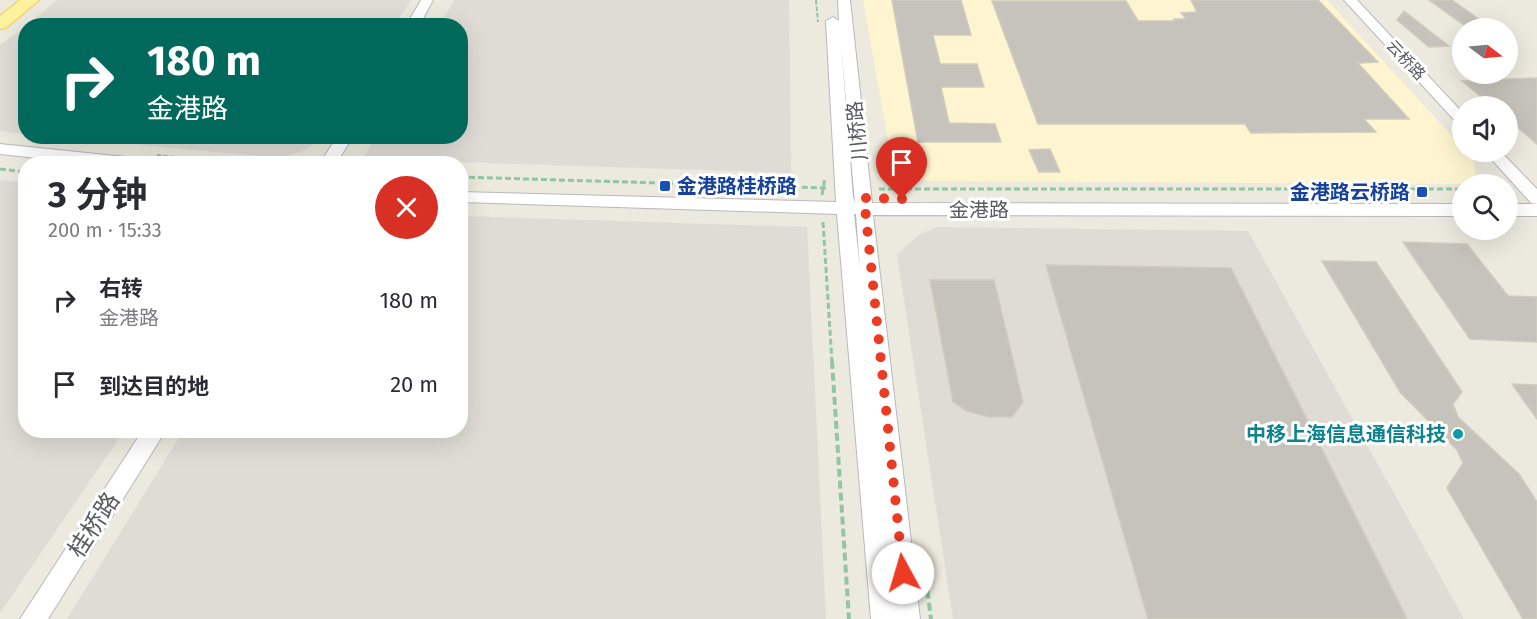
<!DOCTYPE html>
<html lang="zh">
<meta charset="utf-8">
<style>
body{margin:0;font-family:"Fira Sans","Noto Sans SC",sans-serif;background:#f2f2f3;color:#2b2b33;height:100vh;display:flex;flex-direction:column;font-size:22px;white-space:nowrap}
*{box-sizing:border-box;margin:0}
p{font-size:20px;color:#7c7c81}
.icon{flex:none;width:33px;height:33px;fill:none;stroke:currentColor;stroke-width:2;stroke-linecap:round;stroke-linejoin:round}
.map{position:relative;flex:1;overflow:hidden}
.side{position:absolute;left:18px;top:156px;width:450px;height:282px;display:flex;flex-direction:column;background:#fff;border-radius:24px;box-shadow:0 6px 24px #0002}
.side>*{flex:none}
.banner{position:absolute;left:18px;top:18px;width:450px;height:126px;border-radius:24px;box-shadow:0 6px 24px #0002;background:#00695c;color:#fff;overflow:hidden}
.needle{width:39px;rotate:106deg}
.fabs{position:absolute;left:1452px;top:18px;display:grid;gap:12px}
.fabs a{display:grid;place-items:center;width:66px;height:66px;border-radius:50%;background:#fff;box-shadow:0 6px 24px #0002;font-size:30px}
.pin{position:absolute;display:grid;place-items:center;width:51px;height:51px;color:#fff;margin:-62px -26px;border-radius:50% 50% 50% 0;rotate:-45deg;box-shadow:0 0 6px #0007}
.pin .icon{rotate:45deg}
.me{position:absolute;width:66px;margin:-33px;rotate:354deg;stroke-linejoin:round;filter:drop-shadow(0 0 4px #0008)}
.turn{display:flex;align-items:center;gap:21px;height:126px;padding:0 30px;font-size:27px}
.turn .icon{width:78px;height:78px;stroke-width:2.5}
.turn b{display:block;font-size:42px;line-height:51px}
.round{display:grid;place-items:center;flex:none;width:63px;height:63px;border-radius:32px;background:#f2f2f3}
.headline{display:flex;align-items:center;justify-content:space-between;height:102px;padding:0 30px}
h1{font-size:36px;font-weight:700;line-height:45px}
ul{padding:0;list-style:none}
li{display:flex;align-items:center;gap:18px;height:84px;padding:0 30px}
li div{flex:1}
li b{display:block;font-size:22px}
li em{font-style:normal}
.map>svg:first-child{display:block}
.commercial{fill:#fef5d0}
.industrial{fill:#dfdcd6}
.building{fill:#c6c3bc;stroke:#d0cbbd;stroke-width:1.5}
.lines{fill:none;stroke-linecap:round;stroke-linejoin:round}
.minor-casing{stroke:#b7b9be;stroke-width:2}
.major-casing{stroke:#f4cc4f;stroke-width:2}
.path-far2{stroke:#92c6a3;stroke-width:2;stroke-dasharray:4.5 2;stroke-linecap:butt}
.path-far1{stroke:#92c6a3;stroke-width:3;stroke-dasharray:6 3;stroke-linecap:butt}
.path{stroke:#92c6a3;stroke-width:4;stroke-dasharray:8 4;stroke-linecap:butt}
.minor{fill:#fff;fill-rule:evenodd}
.major{fill:#fff3a0;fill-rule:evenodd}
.route{stroke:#ed3a23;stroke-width:10;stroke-dasharray:0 18}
.transit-dot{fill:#1a4fb4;stroke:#fff;stroke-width:2}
.culture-dot{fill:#0f9aa8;stroke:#fff;stroke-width:2}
.labels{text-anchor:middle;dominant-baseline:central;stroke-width:6;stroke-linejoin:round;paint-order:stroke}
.far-street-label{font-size:16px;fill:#585b60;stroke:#fff}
.street-label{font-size:20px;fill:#585b60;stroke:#fff}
.transit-label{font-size:20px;font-weight:bold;fill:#164399;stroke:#fff;text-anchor:start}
.culture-label{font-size:20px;font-weight:bold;fill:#0d838f;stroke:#fff;text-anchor:end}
.near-street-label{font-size:24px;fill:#585b60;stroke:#fff}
</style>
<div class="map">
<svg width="1537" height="619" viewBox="0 0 1537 619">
<rect width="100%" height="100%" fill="#ece9de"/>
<!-- commercial -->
<polygon class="commercial" points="863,0 1327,0 1462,147 1462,152 1467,152 1473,158 1476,175 1471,184 928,181 907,177 893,168"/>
<!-- industrial -->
<g class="industrial">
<polygon points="57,0 411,0 395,25 27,25"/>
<polygon points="454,0 789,0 791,173 363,159 375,137 460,136 460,26 440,25"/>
<polygon points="25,27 25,134 0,131 0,45"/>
<polygon points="56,137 324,137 303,151 279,158"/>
<polygon points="0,180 25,183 26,430 124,431 0,613"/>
<polygon points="461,216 807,227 826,619 67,619 183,431 460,430"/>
<polygon points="936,227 1248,231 1464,619 953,619 897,255 917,236"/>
</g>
<!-- building -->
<g class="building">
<polygon points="892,0 961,0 971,35 933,35 940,64 977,64 984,87 941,87 949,123 995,124 1001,142 918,142"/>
<polygon points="1191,0 1318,0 1378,62 1358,63 1409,119 1364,119 1376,132 1251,133 1245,124 1038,124 992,1 1126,1 1138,21 1175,21 1174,19 1186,19 1181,13 1197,12"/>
<polygon points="1429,0 1452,0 1491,28 1468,28"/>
<polygon points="1404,11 1449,46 1429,47 1397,20"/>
<polygon points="1537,78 1537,144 1508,119 1508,106 1492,106 1462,81"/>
<polygon points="1050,149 1060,172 1039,172 1029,150"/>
<polygon points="1403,242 1467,244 1508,296 1537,297 1537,342 1470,339"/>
<polygon points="1322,261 1376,262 1462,392 1453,404 1458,417 1519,474 1537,502 1537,619 1523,619 1447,488 1463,463 1457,450 1400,392"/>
<polygon points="1046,265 1231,268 1407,619 1148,619"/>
<polygon points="930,280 994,280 1023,402 1012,417 989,417 967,411 953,402"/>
<polygon points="1512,384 1537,385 1537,419"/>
</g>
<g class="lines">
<!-- minor casing -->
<g class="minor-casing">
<g id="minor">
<polygon points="421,0 433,0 419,26 406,26"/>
<path d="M838 0H850L872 203 1462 204V216L873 215 920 619H871L837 214 460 202V192L836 202 826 21 833 17 839 21ZM841 44 855 203 853 197ZM854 214H856L860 269Z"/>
<polygon points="1344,0 1357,0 1462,112 1462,124 1457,123"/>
<polygon points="337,136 353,136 336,164 320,164"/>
<polygon points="0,144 145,159 153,164 92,164 0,154"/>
<polygon points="1485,152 1501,152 1537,189 1537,216 1508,216 1508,204 1537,204 1531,203"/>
<polygon points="143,430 166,430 48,619 20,619"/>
</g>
</g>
<!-- major casing -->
<g class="major-casing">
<polygon id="major" points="20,0 39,0 6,28 0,29 0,16"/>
</g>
<!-- path-far2 -->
<g class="path-far2">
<polyline points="816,0 818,22"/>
<polyline points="157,155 201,160"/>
</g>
<!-- path-far1 -->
<g class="path-far1">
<polyline points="187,158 236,164"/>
<polyline points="0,169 26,172"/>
<polyline points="460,177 828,188"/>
<polyline points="879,189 1462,189"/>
<polyline points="822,195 825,178"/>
<polyline points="823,222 832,362"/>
</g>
<!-- path -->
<g class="path">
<polyline points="832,361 849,619"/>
<polyline points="926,579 931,619"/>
</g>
<!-- minor -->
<use href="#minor" class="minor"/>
<!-- major -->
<use href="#major" class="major"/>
</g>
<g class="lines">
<!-- route -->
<polyline class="route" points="902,199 864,198 903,573"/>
</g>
<!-- markers -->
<g class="transit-dot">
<rect x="659" y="180" width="12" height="12" rx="3"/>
<rect x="1416" y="186" width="12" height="12" rx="3"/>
</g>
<circle class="culture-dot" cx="1458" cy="434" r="6"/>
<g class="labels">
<!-- far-street labels -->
<g class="far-street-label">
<text transform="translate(1406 60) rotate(47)">云桥路</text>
</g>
<!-- street labels -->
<g class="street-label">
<text transform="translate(857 131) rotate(-96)">川桥路</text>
<text x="979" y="210">金港路</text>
</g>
<!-- transit labels -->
<g class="transit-label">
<text x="677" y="186">金港路桂桥路</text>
<text x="1410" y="192" text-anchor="end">金港路云桥路</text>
</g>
<!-- culture labels -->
<g class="culture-label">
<text x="1446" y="434">中移上海信息通信科技</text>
</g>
<!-- near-street labels -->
<g class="near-street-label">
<text transform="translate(94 525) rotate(-57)">桂桥路</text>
</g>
</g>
</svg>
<div class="fabs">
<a><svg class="needle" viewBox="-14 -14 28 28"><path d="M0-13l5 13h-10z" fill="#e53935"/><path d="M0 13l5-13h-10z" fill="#7c7c81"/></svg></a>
<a><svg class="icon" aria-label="sound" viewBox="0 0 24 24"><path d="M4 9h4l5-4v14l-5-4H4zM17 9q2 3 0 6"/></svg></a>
<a><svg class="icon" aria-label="search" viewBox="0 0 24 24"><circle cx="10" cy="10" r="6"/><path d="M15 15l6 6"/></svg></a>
</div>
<div class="pin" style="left:902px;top:199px;background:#d93025"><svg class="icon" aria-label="arrive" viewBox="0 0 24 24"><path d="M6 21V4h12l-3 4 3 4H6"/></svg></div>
<svg class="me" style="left:903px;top:573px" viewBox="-20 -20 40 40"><circle r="19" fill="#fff"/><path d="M0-13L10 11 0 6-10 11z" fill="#ed3a23"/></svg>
<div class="banner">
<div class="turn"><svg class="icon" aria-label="right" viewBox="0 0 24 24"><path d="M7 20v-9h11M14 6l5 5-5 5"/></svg><div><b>180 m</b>金港路</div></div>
</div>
<section class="side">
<div class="headline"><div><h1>3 分钟</h1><p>200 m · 15:33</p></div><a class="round" style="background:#d93025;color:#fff"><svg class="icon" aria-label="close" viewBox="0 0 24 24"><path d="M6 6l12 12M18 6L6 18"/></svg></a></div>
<ul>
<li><svg class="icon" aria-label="right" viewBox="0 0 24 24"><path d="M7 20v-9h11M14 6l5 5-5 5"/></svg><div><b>右转</b><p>金港路</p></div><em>180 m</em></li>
<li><svg class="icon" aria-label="arrive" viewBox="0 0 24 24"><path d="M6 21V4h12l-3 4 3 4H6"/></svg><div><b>到达目的地</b></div><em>20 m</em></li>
</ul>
</section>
</div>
